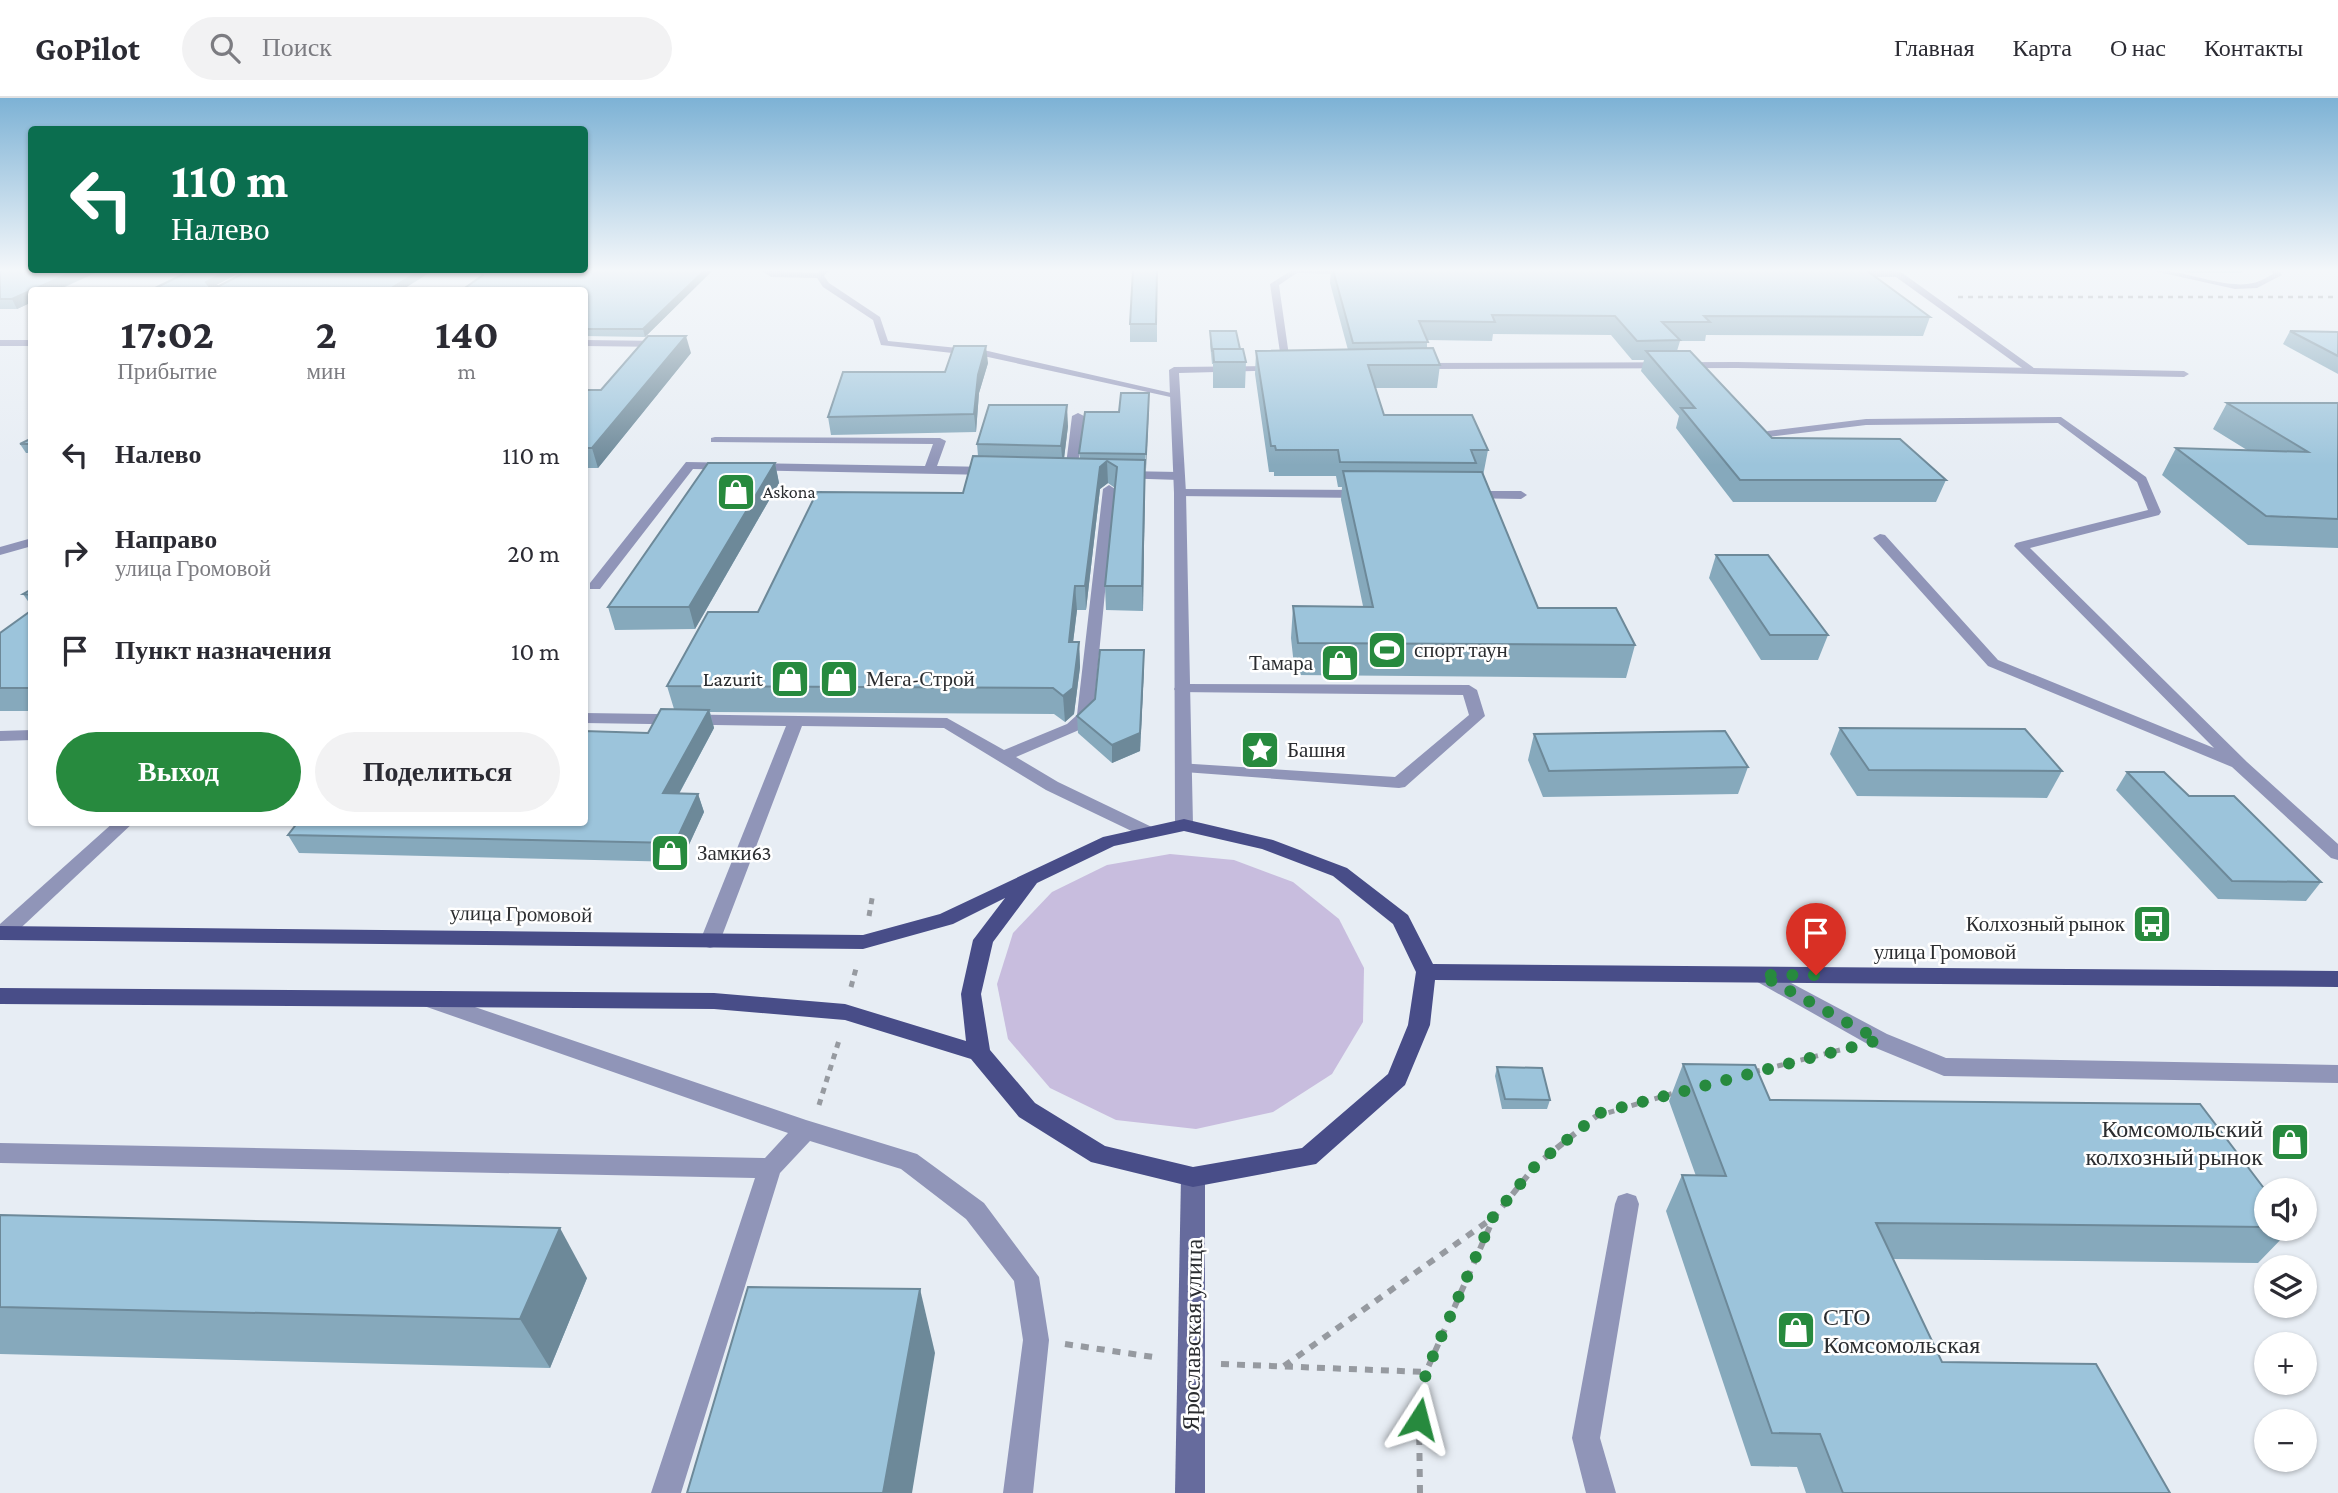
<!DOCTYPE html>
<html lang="ru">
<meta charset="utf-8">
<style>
body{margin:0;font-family:"Crimson Pro",serif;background:#f2f2f3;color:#2b2b33;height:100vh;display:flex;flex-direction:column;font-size:26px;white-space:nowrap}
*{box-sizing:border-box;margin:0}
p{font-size:23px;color:#7c7c81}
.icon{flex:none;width:38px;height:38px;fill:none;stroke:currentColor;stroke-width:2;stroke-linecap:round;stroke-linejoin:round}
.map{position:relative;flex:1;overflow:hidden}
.sheet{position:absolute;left:28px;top:189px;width:560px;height:539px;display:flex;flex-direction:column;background:#fff;border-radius:7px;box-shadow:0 2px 5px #0004}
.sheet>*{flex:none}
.banner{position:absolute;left:28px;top:28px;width:560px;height:147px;border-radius:7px;box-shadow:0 2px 5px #0004;background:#0b6e4f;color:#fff;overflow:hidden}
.fabs{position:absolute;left:2254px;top:1080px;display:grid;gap:14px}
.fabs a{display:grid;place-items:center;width:63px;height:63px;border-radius:50%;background:#fff;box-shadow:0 2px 5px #0004;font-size:35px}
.pin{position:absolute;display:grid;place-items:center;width:60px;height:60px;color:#fff;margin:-72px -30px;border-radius:50% 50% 50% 0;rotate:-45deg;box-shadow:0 0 7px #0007}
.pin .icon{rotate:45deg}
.me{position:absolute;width:77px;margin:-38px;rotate:9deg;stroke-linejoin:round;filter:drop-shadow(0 0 5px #0008)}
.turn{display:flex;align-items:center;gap:24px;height:147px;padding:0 28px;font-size:32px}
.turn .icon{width:91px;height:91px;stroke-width:2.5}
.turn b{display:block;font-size:49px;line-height:60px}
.eta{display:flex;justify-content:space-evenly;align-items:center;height:119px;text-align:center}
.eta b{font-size:42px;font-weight:700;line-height:49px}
.button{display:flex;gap:14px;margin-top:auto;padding:14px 28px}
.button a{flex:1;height:80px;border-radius:42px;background:#278a3e;color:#fff;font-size:28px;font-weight:700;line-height:80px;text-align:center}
.button a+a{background:#f2f2f3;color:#2b2b33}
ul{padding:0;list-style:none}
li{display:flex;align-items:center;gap:21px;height:98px;padding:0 28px}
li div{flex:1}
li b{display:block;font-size:26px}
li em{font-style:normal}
header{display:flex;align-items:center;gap:42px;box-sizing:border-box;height:98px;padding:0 35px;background:#fff;border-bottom:2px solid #e1e1e2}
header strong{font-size:33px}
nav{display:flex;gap:38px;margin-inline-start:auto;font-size:24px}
.search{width:490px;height:63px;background:#f2f2f3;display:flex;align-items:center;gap:18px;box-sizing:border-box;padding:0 24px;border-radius:38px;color:#7c7c81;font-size:26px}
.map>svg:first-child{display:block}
.green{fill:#c8bdde}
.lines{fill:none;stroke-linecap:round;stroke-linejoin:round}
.path-far1{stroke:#969aa0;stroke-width:5;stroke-dasharray:6 6;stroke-linecap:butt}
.path{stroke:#969aa0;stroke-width:6;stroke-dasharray:8 8;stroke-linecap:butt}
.service{fill:#9095b8;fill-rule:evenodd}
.minor{fill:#9095b8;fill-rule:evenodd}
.secondary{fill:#666b9d;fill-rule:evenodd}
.primary{fill:#484d88;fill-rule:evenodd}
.rail{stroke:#76797e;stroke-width:2.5;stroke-dasharray:5 5;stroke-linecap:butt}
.wall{fill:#86a9bc}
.shaded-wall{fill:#6d8999}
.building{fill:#9cc4db;stroke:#6d8999;stroke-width:2}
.route{stroke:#278a3e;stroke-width:12;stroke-dasharray:0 21.6}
.labels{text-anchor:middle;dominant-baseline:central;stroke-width:5;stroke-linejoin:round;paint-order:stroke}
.far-poi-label{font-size:18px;fill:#2b2d30;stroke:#fff;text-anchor:start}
.poi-label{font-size:21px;fill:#2b2d30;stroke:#fff;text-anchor:start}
.street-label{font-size:21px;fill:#2b2d30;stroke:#fff}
.near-poi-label{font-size:24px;fill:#2b2d30;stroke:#fff;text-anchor:end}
.near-street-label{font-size:24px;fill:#2b2d30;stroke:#fff}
</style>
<header>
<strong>GoPilot</strong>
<div class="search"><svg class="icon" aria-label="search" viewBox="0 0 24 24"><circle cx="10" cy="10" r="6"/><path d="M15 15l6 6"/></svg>Поиск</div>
<nav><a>Главная</a><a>Карта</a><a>О нас</a><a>Контакты</a></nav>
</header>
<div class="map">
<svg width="2338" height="1395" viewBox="0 0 2338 1395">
<rect width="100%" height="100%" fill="#e7edf4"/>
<!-- green -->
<polygon class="green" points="1170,756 1234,762 1293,784 1339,821 1364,870 1363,924 1332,976 1273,1014 1196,1031 1116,1022 1050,990 1008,941 997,886 1013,835 1052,794 1107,767"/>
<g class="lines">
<!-- path-far1 -->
<g class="path-far1">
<polyline points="869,818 873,795"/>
<polyline points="851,889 857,867"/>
<polyline points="1754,974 1840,952"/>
<polyline points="819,1007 840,939"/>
<polyline points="1597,1018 1674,995"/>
</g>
<!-- path -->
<g class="path">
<polyline points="1065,1246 1160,1260"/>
<polyline points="1221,1266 1426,1274"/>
<polyline points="1284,1268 1494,1119"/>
<polyline points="1420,1395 1419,1321 1426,1274 1494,1119 1536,1067 1599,1016"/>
</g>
<!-- service -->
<g class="service">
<polygon points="761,172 818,175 821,172 829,172 824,178 829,185 880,219 888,243 988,253 1180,297 1175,300 988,259 881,247 873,222 823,189 817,180 771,179"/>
<polygon points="1292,172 1359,172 1360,173 1356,176 1296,175"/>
<polygon points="1888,172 1901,174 2038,273 2029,275 1896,179 1849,179 1845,176 1849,173"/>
<path d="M2149 172C2181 170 2224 192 2253 185 2260 184 2267 179 2273 176L2271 172H2279L2282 177 2257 190 2235 191Z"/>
<rect x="0" y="242" width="32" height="6"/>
<polygon points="584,242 665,243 670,246 665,249 584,248"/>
<polygon points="1078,315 1084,318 1077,375 1071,379 1065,375 1072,318"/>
<polygon points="2061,319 2146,379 2161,414 2159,417 2030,450 2247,664 2338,746 2338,762 2331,760 2232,669 1988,568 1873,440 1880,436 1885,437 1998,562 2214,650 2014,448 2016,445 2148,412 2137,384 2058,325 1866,327 1768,339 1762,336 1768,333 1866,321"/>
<polygon points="715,339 940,340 946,343 937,368 990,369 996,373 990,377 693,371 600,491 590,491 590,485 686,364 925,368 933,346 711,344 711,340"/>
<polygon points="1123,373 1179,374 1185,378 1179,382 1119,380 1119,374"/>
<polygon points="1109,387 1115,391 1093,618 1079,632 1016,659 1058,684 1156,731 1159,735 1156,739 1144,739 1046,692 944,630 802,628 720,843 717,848 710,850 703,848 700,843 786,628 584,625 584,615 947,620 1004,652 1067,626 1077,617 1103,391"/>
<polygon points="1180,391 1366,392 1372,396 1366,400 1176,398 1174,395"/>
<polygon points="1467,393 1521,393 1527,397 1521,401 1463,400 1463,394"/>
<polygon points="32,440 32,448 0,457 0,449"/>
<polygon points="1182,586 1469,587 1477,592 1485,618 1405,689 1399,690 1184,674 1178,673 1175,669 1178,665 1395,679 1469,617 1463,597 1176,594 1174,591 1176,588"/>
<polygon points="32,632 32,642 0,643 0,633"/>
<polygon points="114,724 134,724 10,840 0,841 0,826"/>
<polygon points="1761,869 1887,936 1946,960 2338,967 2338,985 1944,978 1871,948 1754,882 1751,877 1754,872"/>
<polygon points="431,894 806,1022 917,1056 984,1105 1039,1179 1049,1242 1033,1395 1003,1395 1023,1242 1014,1183 966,1121 901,1071 810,1043 780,1075 681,1395 651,1395 755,1080 0,1065 0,1045 765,1060 788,1035 424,908 421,902 424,896"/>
<polygon points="1627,1095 1636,1098 1639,1106 1600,1340 1616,1395 1586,1395 1572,1340 1615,1106 1618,1098"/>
</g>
<!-- minor -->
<g class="minor">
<polygon points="1292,172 1300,173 1279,187 1291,272 1179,275 1186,395 1193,727 1184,733 1175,727 1174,395 1169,272 1174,269 1282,268 1270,186"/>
<polygon points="1737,264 2184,273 2189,276 2184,279 1737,270 1418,271 1413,268 1418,265"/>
</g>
<!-- secondary -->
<polygon class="secondary" points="1193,1069 1201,1072 1205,1079 1205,1395 1175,1395 1181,1079 1185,1072"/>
<!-- primary -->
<path class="primary" d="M1184 721 1273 742 1347 770 1408 817 1433 866 2338 873V889L1435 882 1430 927 1405 987 1316 1066 1193 1089 1091 1064 1019 1019 971 961 845 922 714 911 0 906V890L714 895 845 906 966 943 961 896 973 842 1005 800 953 826 863 851 0 842V828L863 837 940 816 1103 739ZM1184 733 1262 751 1333 778 1393 826 1416 874 1408 927 1388 976 1302 1050 1193 1069 1105 1048 1035 1005 990 952 981 896 993 844 1037 785 1114 748Z"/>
<!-- rail -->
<polyline class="rail" points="1958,199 2338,199"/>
</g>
<!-- wall -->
<g class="wall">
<polygon points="0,172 102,172 17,211 0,211"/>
<polygon points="477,172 759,172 713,172 645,239 584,238 584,192 482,178"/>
<polygon points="830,172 852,172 851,173 831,173"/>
<polygon points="1157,172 1157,244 1130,244 1130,226"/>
<polygon points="1331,172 1866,172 1930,219 1923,238 1706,237 1705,243 1680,243 1677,253 1772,340 1946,382 1936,404 1733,404 1676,330 1679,318 1641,273 1644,262 1632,262 1611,237 1493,236 1492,243 1427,242 1427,250 1440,267 1437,290 1375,290 1384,317 1488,352 1483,378 1538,510 1635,547 1626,580 1295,577 1291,540 1293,508 1363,508 1341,402 1342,389 1338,389 1336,378 1274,378 1274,374 1269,374 1255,276 1256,253 1348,252 1330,185"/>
<polygon points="2174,172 2243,172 2241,175 2192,175"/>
<polygon points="1210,233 1240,251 1246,264 1245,290 1213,290 1213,266 1212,266 1210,246"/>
<polygon points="2290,233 2338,234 2338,276 2283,246"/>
<polygon points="691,255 598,370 584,370 584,292 601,292"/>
<polygon points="988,265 979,295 976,334 831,337 828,319 945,274"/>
<polygon points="1149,295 1145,371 1143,513 1106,512 1105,488 1115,390 1108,385 1100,391 1086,512 1077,512 1073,544 1079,544 1080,569 1074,616 1065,624 1054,616 710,614 714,630 679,696 698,696 704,714 681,764 299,755 288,737 648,635 674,611 667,588 758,514 963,395 978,358 977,346 1068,328 1064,360 1080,360 1079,355 1119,314"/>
<polygon points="2227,305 2338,305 2338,450 2248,447 2162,377 2176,350 2247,352 2213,331"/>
<polygon points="32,340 32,355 26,355 20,346"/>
<polygon points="775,365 779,385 695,531 615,532 608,509"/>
<polygon points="1716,457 1828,537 1818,562 1761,562 1709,480"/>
<polygon points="32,491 32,509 23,496"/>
<polygon points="32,512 32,613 0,613 0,535"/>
<polygon points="1144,552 1144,569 1140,653 1112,665 1078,635 1077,618"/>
<polygon points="1840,630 2062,673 2047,700 1857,698 1830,656"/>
<polygon points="1534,636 1748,669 1738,696 1543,699 1528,662"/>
<polygon points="2127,674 2189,698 2321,784 2306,803 2218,801 2116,692"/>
<polygon points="1683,966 1770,1002 2266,1093 2266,1130 2292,1130 2258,1165 1893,1161 1942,1264 2170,1395 1806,1395 1797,1369 1751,1368 1666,1113 1682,1077 1696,1078 1669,1003"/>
<polygon points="1497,969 1550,1002 1547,1011 1502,1011 1495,978"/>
<polygon points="0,1117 587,1180 550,1270 0,1256"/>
</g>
<!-- shaded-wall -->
<g class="shaded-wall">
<polygon points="77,172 102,172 56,192 32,192 32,204 17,211 12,201"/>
<polygon points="230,172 245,172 209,191 206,184"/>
<polygon points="421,172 434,172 402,192 388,192"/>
<polygon points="705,172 713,172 645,239 643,231"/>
<polygon points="686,238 691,255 598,370 592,350"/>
<polygon points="986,248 988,265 979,295 976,334 974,316 978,277"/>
<polygon points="1149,295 1149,309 1146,371 1146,356"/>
<polygon points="1067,307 1068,328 1063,369 1061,348"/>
<polygon points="1145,362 1145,384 1143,513 1142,488"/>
<polygon points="1107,363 1108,385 1100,391 1086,512 1085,488 1100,369"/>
<polygon points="775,365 779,385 695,531 689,509"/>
<polygon points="1075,488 1077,512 1070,569 1069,544"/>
<polygon points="1079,544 1080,569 1074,616 1065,624 1063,598"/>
<polygon points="1144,552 1144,569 1140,653 1112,665 1112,647"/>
<polygon points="709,612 714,630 669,714 663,695"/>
<polygon points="698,696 704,714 681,764 675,745"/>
<polygon points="560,1130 587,1180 550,1270 520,1221"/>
<polygon points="920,1191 935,1255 912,1395 883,1395"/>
</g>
<!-- building -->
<g class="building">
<polygon points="0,172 77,172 12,201 0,201"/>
<polygon points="192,172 230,172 206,184 209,188 219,188 250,172 421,172 388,192 151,192"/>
<polygon points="479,172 705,172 643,231 584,231 584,192 462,192 483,177"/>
<polygon points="1133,172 1157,172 1156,226 1130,226"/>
<polygon points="1333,172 1866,172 1930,219 1704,218 1710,224 1662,224 1680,242 1637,243 1615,218 1492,217 1495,224 1419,223 1428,244 1353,245"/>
<polygon points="1210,233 1236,233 1240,251 1213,251 1212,252"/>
<polygon points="2290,233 2338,234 2338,258"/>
<polygon points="648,238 686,238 592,350 584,350 584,292 601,292"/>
<polygon points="954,248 986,248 978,277 974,316 828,319 843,274 945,274"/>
<polygon points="1433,250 1440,267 1368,267 1384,317 1472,317 1488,352 1471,352 1476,365 1340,364 1338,352 1276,352 1275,348 1271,348 1256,253"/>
<polygon points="1213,251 1243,251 1246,264 1214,264"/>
<polygon points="1646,253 1690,253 1772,340 1900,341 1946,382 1740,382 1681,310 1695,310"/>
<polygon points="1121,295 1149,295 1146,356 1079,355 1085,314 1119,314"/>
<polygon points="2227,305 2338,305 2338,421 2266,418 2176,350 2308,354"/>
<polygon points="989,307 1067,307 1061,348 977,346"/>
<polygon points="32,340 32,346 20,346"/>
<polygon points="973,358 1145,362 1142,488 1105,488 1117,369 1107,363 1100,369 1085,488 1075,488 1069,544 1079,544 1073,590 1063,598 1053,590 667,588 708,514 758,514 817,394 963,395"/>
<polygon points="708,365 775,365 689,509 608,509"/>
<polygon points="1343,373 1482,374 1538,510 1616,510 1635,547 1298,545 1293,508 1373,509"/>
<polygon points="1716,457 1768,457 1828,537 1770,537"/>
<polygon points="32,491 32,497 23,496"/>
<polygon points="32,512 32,590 0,590 0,535"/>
<polygon points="1100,552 1144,552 1140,635 1112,647 1077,618 1095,601"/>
<polygon points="661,611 709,612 663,695 698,696 675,745 288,737 298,724 584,724 584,633 648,635"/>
<polygon points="1840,630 2025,631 2062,673 1869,672"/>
<polygon points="1725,633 1748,669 1549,673 1534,636"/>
<polygon points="2127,674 2164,674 2189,698 2234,698 2321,784 2232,783"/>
<polygon points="1683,966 1755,967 1770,1002 2200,1006 2266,1093 2266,1129 1876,1125 1942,1264 2096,1266 2170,1395 1843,1395 1820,1336 1772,1335 1682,1077 1726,1078"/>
<polygon points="1497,969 1542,970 1550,1002 1505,1001"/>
<polygon points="0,1117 560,1130 520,1221 0,1209"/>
<polygon points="748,1189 920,1191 883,1395 687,1395"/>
</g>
<!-- sky -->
<linearGradient id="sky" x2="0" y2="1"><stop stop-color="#7db2d5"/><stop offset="0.47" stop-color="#f4f7fa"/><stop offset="1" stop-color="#f4f7fa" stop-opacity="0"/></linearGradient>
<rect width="2338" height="367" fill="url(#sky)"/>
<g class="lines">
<!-- route -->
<polyline class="route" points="1419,1321 1426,1274 1493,1119 1536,1067 1600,1015 1879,942 1761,877 1816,877"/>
</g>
<!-- icons -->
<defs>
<g id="shop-square" transform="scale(2.0125)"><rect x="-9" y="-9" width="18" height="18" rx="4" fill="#278a3e" stroke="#fff"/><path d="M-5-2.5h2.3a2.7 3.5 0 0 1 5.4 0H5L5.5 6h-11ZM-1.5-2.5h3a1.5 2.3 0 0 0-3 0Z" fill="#fff"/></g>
<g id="stadium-square" transform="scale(2.0125)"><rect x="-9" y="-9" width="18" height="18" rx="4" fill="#278a3e" stroke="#fff"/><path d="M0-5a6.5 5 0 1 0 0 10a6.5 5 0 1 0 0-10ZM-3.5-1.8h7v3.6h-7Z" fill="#fff"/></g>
<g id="sight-square" transform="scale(2.0125)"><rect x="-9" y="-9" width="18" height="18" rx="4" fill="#278a3e" stroke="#fff"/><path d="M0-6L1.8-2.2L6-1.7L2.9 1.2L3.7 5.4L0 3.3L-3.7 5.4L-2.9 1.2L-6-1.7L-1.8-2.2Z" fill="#fff"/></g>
<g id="bus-square" transform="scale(2.0125)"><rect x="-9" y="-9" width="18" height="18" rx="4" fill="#278a3e" stroke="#fff"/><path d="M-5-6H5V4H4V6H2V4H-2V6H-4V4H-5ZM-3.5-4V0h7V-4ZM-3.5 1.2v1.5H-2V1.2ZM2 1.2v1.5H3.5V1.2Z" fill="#fff"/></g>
</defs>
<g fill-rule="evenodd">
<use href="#shop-square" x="736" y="394"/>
<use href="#stadium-square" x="1387" y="552"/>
<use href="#shop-square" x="1340" y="565"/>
<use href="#shop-square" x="790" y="581"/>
<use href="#shop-square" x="839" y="581"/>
<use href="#sight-square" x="1260" y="652"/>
<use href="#shop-square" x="670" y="755"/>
<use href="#bus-square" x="2152" y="826"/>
<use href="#shop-square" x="2290" y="1044"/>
<use href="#shop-square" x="1796" y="1232"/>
</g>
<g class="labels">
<!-- far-poi labels -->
<g class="far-poi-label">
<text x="763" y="394">Askona</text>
</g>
<!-- poi labels -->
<g class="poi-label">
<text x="1414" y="552">спорт таун</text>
<text x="1313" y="565" text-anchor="end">Тамара</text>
<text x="763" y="581" text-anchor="end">Lazurit</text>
<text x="866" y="581">Мега-Строй</text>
<text x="1287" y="652">Башня</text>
<text x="697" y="755">Замки63</text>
<text x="2125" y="826" text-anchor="end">Колхозный рынок</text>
</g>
<!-- street labels -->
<g class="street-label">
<text transform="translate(521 816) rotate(1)">улица Громовой</text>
<text x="1945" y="854">улица Громовой</text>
</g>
<!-- near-poi labels -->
<g class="near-poi-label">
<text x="2263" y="1030">Комсомольский<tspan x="2263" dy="28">колхозный рынок</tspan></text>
<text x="1823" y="1218" text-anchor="start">СТО<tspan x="1823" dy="28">Комсомольская</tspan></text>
</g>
<!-- near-street labels -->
<g class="near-street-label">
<text transform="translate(1192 1237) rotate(-89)">Ярославская улица</text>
</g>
</g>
</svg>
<div class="fabs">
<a><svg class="icon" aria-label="sound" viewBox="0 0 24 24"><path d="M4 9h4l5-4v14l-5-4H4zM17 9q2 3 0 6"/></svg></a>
<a><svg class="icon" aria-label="layers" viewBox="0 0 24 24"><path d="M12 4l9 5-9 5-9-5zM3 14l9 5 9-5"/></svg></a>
<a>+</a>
<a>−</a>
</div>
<div class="pin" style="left:1816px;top:877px;background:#d93025"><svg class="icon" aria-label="arrive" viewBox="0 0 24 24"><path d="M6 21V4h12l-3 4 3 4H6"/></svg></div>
<svg class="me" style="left:1419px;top:1321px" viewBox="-20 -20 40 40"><path d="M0-17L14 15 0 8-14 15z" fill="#278a3e" stroke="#fff" stroke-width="4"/></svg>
<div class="banner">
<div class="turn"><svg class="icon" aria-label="left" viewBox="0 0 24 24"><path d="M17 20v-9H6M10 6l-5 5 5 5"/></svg><div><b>110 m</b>Налево</div></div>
</div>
<section class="sheet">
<div class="eta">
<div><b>17:02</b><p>Прибытие</p></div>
<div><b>2</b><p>мин</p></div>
<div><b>140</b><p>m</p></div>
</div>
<ul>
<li><svg class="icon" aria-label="left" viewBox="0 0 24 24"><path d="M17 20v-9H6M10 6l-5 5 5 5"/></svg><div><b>Налево</b></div><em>110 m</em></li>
<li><svg class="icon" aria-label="right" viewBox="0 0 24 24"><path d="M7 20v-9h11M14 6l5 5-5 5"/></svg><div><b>Направо</b><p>улица Громовой</p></div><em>20 m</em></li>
<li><svg class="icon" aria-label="arrive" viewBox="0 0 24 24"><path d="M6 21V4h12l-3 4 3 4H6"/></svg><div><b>Пункт назначения</b></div><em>10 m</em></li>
</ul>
<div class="button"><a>Выход</a><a>Поделиться</a></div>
</section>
</div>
